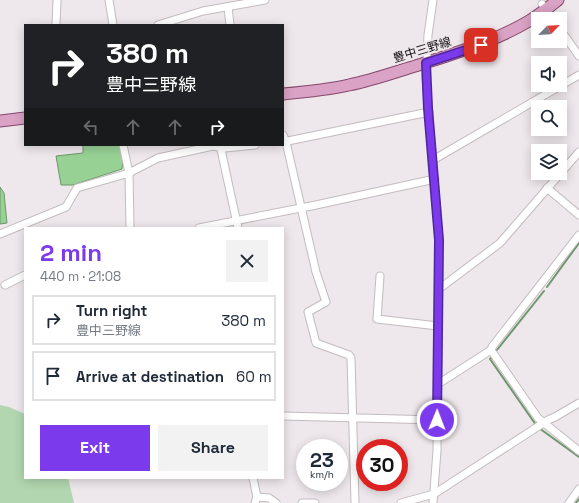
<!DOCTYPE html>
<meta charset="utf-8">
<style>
body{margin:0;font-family:"Space Grotesk","Noto Sans JP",sans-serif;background:#f2f2f3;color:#1f2937;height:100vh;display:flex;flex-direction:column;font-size:15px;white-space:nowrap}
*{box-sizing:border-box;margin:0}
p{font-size:13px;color:#747a83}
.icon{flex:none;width:22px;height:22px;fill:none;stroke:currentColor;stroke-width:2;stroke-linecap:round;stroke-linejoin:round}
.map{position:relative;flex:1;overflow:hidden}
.side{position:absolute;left:24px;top:227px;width:260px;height:252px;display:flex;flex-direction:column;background:#fff;border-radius:0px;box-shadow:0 2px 10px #0003}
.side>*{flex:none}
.top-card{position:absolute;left:24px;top:24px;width:260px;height:122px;border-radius:0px;box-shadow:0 2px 10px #0003;background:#202124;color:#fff;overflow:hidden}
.needle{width:26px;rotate:65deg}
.tools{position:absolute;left:531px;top:12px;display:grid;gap:8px}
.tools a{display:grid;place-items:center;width:36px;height:36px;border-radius:0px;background:#fff;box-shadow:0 2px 10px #0003;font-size:20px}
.speed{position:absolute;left:296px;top:439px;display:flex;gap:8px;font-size:20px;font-weight:700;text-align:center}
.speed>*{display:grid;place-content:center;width:52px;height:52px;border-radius:50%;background:#fff;box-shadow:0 2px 10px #0003;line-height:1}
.speed small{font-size:10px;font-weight:400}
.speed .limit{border:6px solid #d22;background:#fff;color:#111}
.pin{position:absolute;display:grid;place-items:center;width:34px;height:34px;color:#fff;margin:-17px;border-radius:8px;box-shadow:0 2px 6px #0006}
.me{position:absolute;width:44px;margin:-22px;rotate:1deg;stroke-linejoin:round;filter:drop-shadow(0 0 3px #0008)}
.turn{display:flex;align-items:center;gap:14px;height:84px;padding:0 16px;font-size:18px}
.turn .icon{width:52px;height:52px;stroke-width:2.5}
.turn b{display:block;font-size:28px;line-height:34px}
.lanes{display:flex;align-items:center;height:38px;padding:0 16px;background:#0003;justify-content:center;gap:20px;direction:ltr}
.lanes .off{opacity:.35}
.round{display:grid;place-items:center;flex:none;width:42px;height:42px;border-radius:0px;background:#f2f2f3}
.head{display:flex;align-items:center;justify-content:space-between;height:68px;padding:0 16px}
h1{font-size:24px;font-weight:600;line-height:30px;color:#7c3aed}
.cta{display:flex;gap:8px;margin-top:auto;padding:8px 16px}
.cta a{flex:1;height:46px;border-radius:0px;background:#7c3aed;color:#fff;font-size:16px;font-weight:600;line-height:46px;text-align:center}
.cta a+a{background:#f2f2f3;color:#1f2937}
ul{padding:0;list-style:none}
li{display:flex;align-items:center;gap:12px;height:50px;margin:0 8px 6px;padding:0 8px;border:2px solid #e0e1e3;border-radius:0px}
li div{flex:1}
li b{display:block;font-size:15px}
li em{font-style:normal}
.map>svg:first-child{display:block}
.green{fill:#b2d7b0}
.water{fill:#97d194;stroke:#6f976d}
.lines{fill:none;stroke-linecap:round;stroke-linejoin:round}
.stream{stroke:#6f976d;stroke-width:2}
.minor-casing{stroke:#c3bcbf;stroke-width:9}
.primary-casing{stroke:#85476c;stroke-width:13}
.minor{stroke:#fff;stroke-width:7}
.primary{stroke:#daa2c4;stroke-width:11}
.route-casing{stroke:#51269a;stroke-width:10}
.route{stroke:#7c3aed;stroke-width:7}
.labels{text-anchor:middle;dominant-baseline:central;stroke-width:4;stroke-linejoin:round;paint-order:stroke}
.street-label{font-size:12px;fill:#131012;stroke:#eee7eb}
</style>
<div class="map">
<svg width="579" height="503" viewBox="0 0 579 503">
<rect width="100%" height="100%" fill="#eee7eb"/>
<!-- green -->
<polygon class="green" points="0,405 9,407 25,414 25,478 68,478 74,503 0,503"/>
<!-- water -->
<g class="water">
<polygon points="83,145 120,145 123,159 122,169 73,185 61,185 56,156 83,153"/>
<polygon points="0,187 4,193 7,223 0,224"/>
</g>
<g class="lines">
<!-- stream -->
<g class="stream">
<polyline points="547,287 579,243"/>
<polyline points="497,350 544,291"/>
<polyline points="491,358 490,359 536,425"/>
<polyline points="539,428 579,457"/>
<polyline points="576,503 579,499"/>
</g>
<!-- minor casing -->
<g class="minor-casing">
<g id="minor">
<polyline points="109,0 113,25"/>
<polyline points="542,4 553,19"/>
<polyline points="228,7 230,25"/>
<polyline points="56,25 57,0"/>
<polyline points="158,25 203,11 265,0"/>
<polyline points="560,29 579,56"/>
<polyline points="283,135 286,142 316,272 326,302 308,312 316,343 349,355 351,358 355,503"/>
<polyline points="283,142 429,112"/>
<polyline points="123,145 129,173 130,228"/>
<polyline points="220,145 238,228"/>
<polyline points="433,160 579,75"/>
<polyline points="547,188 579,215"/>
<polyline points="199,228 316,205 435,179"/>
<polyline points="0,234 66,207 77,188 129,173 158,158 213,146 225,148 255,145"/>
<polyline points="380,276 377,319 438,326"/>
<polyline points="5,285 25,275"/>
<polyline points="439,289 500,243 579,152"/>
<polyline points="491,350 538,418 579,451"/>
<polyline points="438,384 491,350 492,347 579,235"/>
<polyline points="283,416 437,420"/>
<polyline points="253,478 257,497 255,503"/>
<polyline points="257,497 269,498 276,503"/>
<polyline points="302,503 315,503"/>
<polyline points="401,503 434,494 548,420 555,417 579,403"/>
<polyline points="433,503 437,451 439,240 426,79 428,35 433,0"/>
<polyline points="569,503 579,489"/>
</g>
</g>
<!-- primary casing -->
<g class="primary-casing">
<g id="primary">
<path d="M283 94C305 92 327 90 349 85 374 80 398 71 422 64 459 52 495 41 529 21 539 15 549 7 558 0"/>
<polyline points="0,121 25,118"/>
</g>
</g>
<!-- minor -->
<use href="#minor" class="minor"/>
<!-- primary -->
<use href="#primary" class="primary"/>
</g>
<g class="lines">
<!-- route casing -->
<g class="route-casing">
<polyline id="route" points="437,420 439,240 428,108 426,63 481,45"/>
</g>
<!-- route -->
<use href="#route" class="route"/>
</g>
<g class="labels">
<!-- street labels -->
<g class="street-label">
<text transform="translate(422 50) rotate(-17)">豊中三野線</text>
</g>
</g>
</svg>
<div class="tools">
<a><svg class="needle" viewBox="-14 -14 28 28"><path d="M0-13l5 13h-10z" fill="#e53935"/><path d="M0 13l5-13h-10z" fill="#747a83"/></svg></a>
<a><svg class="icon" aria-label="sound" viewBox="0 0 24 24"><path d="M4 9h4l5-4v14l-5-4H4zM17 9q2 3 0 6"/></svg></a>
<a><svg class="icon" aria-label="search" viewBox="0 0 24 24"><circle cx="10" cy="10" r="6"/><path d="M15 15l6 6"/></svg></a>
<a><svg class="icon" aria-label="layers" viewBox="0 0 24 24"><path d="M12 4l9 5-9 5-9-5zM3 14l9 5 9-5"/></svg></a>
</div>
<div class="speed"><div>23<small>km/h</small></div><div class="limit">30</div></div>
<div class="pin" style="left:481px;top:45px;background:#d93025"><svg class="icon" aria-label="arrive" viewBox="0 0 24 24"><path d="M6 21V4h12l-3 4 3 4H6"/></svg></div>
<svg class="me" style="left:437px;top:420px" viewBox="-20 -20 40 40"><circle r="17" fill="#7c3aed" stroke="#fff" stroke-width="3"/><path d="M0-11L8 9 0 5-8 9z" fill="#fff"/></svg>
<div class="top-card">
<div class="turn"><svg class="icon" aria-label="right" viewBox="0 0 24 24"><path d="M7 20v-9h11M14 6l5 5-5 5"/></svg><div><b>380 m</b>豊中三野線</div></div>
<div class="lanes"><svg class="icon off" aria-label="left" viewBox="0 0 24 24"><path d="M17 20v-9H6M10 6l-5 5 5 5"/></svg><svg class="icon off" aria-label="ahead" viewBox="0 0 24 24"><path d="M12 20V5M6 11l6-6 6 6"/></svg><svg class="icon off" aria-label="ahead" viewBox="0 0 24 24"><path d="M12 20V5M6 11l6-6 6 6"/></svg><svg class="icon" aria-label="right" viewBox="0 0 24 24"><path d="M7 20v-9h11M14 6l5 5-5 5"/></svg></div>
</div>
<section class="side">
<div class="head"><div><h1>2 min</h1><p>440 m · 21:08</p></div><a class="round"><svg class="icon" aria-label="close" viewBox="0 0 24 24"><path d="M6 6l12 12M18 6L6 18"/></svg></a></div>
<ul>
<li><svg class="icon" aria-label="right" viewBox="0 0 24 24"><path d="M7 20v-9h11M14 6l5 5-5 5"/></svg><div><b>Turn right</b><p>豊中三野線</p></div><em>380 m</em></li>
<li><svg class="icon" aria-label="arrive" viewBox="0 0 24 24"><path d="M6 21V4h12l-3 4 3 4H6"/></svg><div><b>Arrive at destination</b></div><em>60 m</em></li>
</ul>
<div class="cta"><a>Exit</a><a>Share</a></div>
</section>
</div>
